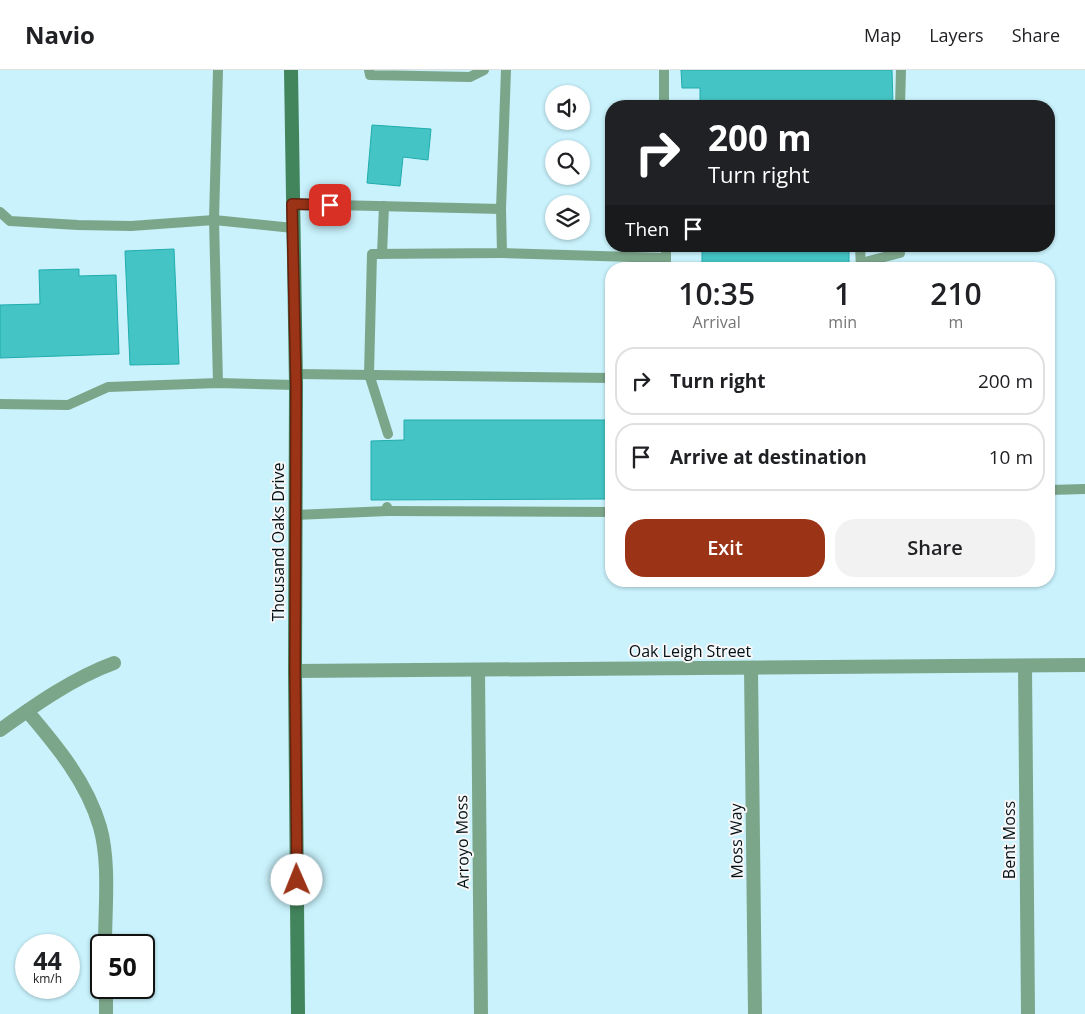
<!DOCTYPE html>
<style>
body{margin:0;font-family:"Open Sans",sans-serif;background:#f2f2f2;color:#202124;height:100vh;display:flex;flex-direction:column;font-size:19px;white-space:nowrap}
*{box-sizing:border-box;margin:0}
p{font-size:16px;color:#757577}
.icon{flex:none;width:28px;height:28px;fill:none;stroke:currentColor;stroke-width:2;stroke-linecap:round;stroke-linejoin:round}
.map{position:relative;flex:1;overflow:hidden}
.panel{position:absolute;left:605px;top:192px;width:450px;height:325px;display:flex;flex-direction:column;background:#fff;border-radius:20px;box-shadow:0 1px 4px #0004}
.panel>*{flex:none}
.banner{position:absolute;left:605px;top:30px;width:450px;height:152px;border-radius:20px;box-shadow:0 1px 4px #0004;background:#202124;color:#fff;overflow:hidden}
.fabs{position:absolute;left:545px;top:15px;display:grid;gap:10px}
.fabs a{display:grid;place-items:center;width:45px;height:45px;border-radius:50%;background:#fff;box-shadow:0 1px 4px #0004;font-size:25px}
.speed{position:absolute;left:15px;top:864px;display:flex;gap:10px;font-size:25px;font-weight:700;text-align:center}
.speed>*{display:grid;place-content:center;width:65px;height:65px;border-radius:50%;background:#fff;box-shadow:0 1px 4px #0004;line-height:1}
.speed small{font-size:12px;font-weight:400}
.speed .limit{border:2px solid #111;border-radius:8px;background:#fff;color:#111}
.pin{position:absolute;display:grid;place-items:center;width:42px;height:42px;color:#fff;margin:-21px;border-radius:10px;box-shadow:0 2px 8px #0006}
.me{position:absolute;width:55px;margin:-28px;rotate:359deg;stroke-linejoin:round;filter:drop-shadow(0 0 4px #0008)}
.turn{display:flex;align-items:center;gap:18px;height:105px;padding:0 20px;font-size:22px}
.turn .icon{width:65px;height:65px;stroke-width:2.5}
.turn b{display:block;font-size:35px;line-height:42px}
.then{display:flex;align-items:center;height:48px;padding:0 20px;background:#0003;gap:10px;font-size:19px}
.eta{display:flex;justify-content:space-evenly;align-items:center;height:85px;text-align:center}
.eta b{font-size:30px;font-weight:600;line-height:35px}
.button{display:flex;gap:10px;margin-top:auto;padding:10px 20px}
.button a{flex:1;height:58px;border-radius:20px;background:#9b3317;color:#fff;font-size:20px;font-weight:600;line-height:58px;text-align:center}
.button a+a{background:#f2f2f2;color:#202124}
ul{padding:0;list-style:none}
li{display:flex;align-items:center;gap:15px;height:68px;margin:0 10px 8px;padding:0 10px;border:2px solid #e0e0e0;border-radius:20px}
li div{flex:1}
li b{display:block;font-size:19px}
li em{font-style:normal}
header{display:flex;align-items:center;gap:30px;box-sizing:border-box;height:70px;padding:0 25px;background:#fff;border-bottom:1px solid #e0e0e0}
header strong{font-size:24px}
nav{display:flex;gap:28px;margin-inline-start:auto;font-size:18px}
.map>svg:first-child{display:block}
.building{fill:#44c4c4;stroke:#20acad}
.lines{fill:none;stroke-linecap:round;stroke-linejoin:round}
.service{stroke:#7ca68a;stroke-width:10}
.minor{stroke:#7ca68a;stroke-width:14}
.secondary{stroke:#42845c;stroke-width:14}
.route-casing{stroke:#65210f;stroke-width:12}
.route{stroke:#9b3317;stroke-width:9}
.labels{text-anchor:middle;dominant-baseline:central;stroke-width:4;stroke-linejoin:round;paint-order:stroke}
.street-label{font-size:16px;fill:#001117;stroke:#f7f7f7}
</style>
<header>
<strong>Navio</strong>
<nav><a>Map</a><a>Layers</a><a>Share</a></nav>
</header>
<div class="map">
<svg width="1085" height="944" viewBox="0 0 1085 944">
<rect width="100%" height="100%" fill="#c9f2fc"/>
<!-- building -->
<g class="building">
<polygon points="681,0 892,0 893,36 700,36 700,18 682,18"/>
<polygon points="372,55 431,59 428,90 403,87 400,116 367,113"/>
<rect x="702" y="176" width="147" height="23"/>
<polygon points="174,179 179,294 130,295 125,181"/>
<polygon points="79,199 79,206 116,205 119,284 0,288 0,235 40,234 39,200"/>
<polygon points="404,350 611,350 611,429 371,430 371,371 404,370"/>
</g>
<g class="lines">
<!-- service -->
<g class="service">
<polyline points="218,0 214,150 218,313"/>
<polyline points="369,0 370,5 470,7 484,0"/>
<polyline points="664,0 664,36"/>
<polyline points="900,36 901,0"/>
<polyline points="293,134 501,139 506,0"/>
<polyline points="0,142 10,151 78,155 131,156 214,150 293,158"/>
<polyline points="666,176 666,199"/>
<polyline points="860,176 861,199"/>
<polyline points="502,183 666,188"/>
<polyline points="382,184 384,136"/>
<polyline points="861,193 900,183 900,176"/>
<polyline points="296,304 611,308"/>
<polyline points="0,334 68,335 108,317 218,313 296,315"/>
<polyline points="388,364 369,304 372,184 502,183 501,139"/>
<polyline points="1049,420 1085,419"/>
<polyline points="388,441 611,442"/>
<polyline points="295,445 388,441 387,437"/>
</g>
<!-- minor -->
<g class="minor">
<polyline points="1025,596 1028,944"/>
<polyline points="751,598 755,944"/>
<polyline points="478,600 481,944"/>
<polyline points="295,601 1085,595"/>
<path d="M27 641C56 675 87 712 100 757 110 792 105 838 105 875"/>
<path d="M0 660C35 635 73 608 114 593"/>
<polyline points="106,918 106,944"/>
</g>
<!-- secondary -->
<polyline class="secondary" points="291,0 296,315 295,601 298,944"/>
</g>
<g class="lines">
<!-- route casing -->
<g class="route-casing">
<polyline id="route" points="297,810 295,601 296,315 292,134 330,135"/>
</g>
<!-- route -->
<use href="#route" class="route"/>
</g>
<g class="labels">
<!-- street labels -->
<g class="street-label">
<text transform="translate(278 472) rotate(-90)">Thousand Oaks Drive</text>
<text x="690" y="581">Oak Leigh Street</text>
<text transform="translate(1009 770) rotate(-90)">Bent Moss</text>
<text transform="translate(736 771) rotate(-91)">Moss Way</text>
<text transform="translate(462 772) rotate(-91)">Arroyo Moss</text>
</g>
</g>
</svg>
<div class="fabs">
<a><svg class="icon" aria-label="sound" viewBox="0 0 24 24"><path d="M4 9h4l5-4v14l-5-4H4zM17 9q2 3 0 6"/></svg></a>
<a><svg class="icon" aria-label="search" viewBox="0 0 24 24"><circle cx="10" cy="10" r="6"/><path d="M15 15l6 6"/></svg></a>
<a><svg class="icon" aria-label="layers" viewBox="0 0 24 24"><path d="M12 4l9 5-9 5-9-5zM3 14l9 5 9-5"/></svg></a>
</div>
<div class="speed"><div>44<small>km/h</small></div><div class="limit">50</div></div>
<div class="pin" style="left:330px;top:135px;background:#d93025"><svg class="icon" aria-label="arrive" viewBox="0 0 24 24"><path d="M6 21V4h12l-3 4 3 4H6"/></svg></div>
<svg class="me" style="left:297px;top:810px" viewBox="-20 -20 40 40"><circle r="19" fill="#fff"/><path d="M0-13L10 11 0 6-10 11z" fill="#9b3317"/></svg>
<div class="banner">
<div class="turn"><svg class="icon" aria-label="right" viewBox="0 0 24 24"><path d="M7 20v-9h11M14 6l5 5-5 5"/></svg><div><b>200 m</b>Turn right</div></div>
<div class="then">Then<svg class="icon" aria-label="arrive" viewBox="0 0 24 24"><path d="M6 21V4h12l-3 4 3 4H6"/></svg></div>
</div>
<section class="panel">
<div class="eta">
<div><b>10:35</b><p>Arrival</p></div>
<div><b>1</b><p>min</p></div>
<div><b>210</b><p>m</p></div>
</div>
<ul>
<li><svg class="icon" aria-label="right" viewBox="0 0 24 24"><path d="M7 20v-9h11M14 6l5 5-5 5"/></svg><div><b>Turn right</b></div><em>200 m</em></li>
<li><svg class="icon" aria-label="arrive" viewBox="0 0 24 24"><path d="M6 21V4h12l-3 4 3 4H6"/></svg><div><b>Arrive at destination</b></div><em>10 m</em></li>
</ul>
<div class="button"><a>Exit</a><a>Share</a></div>
</section>
</div>
